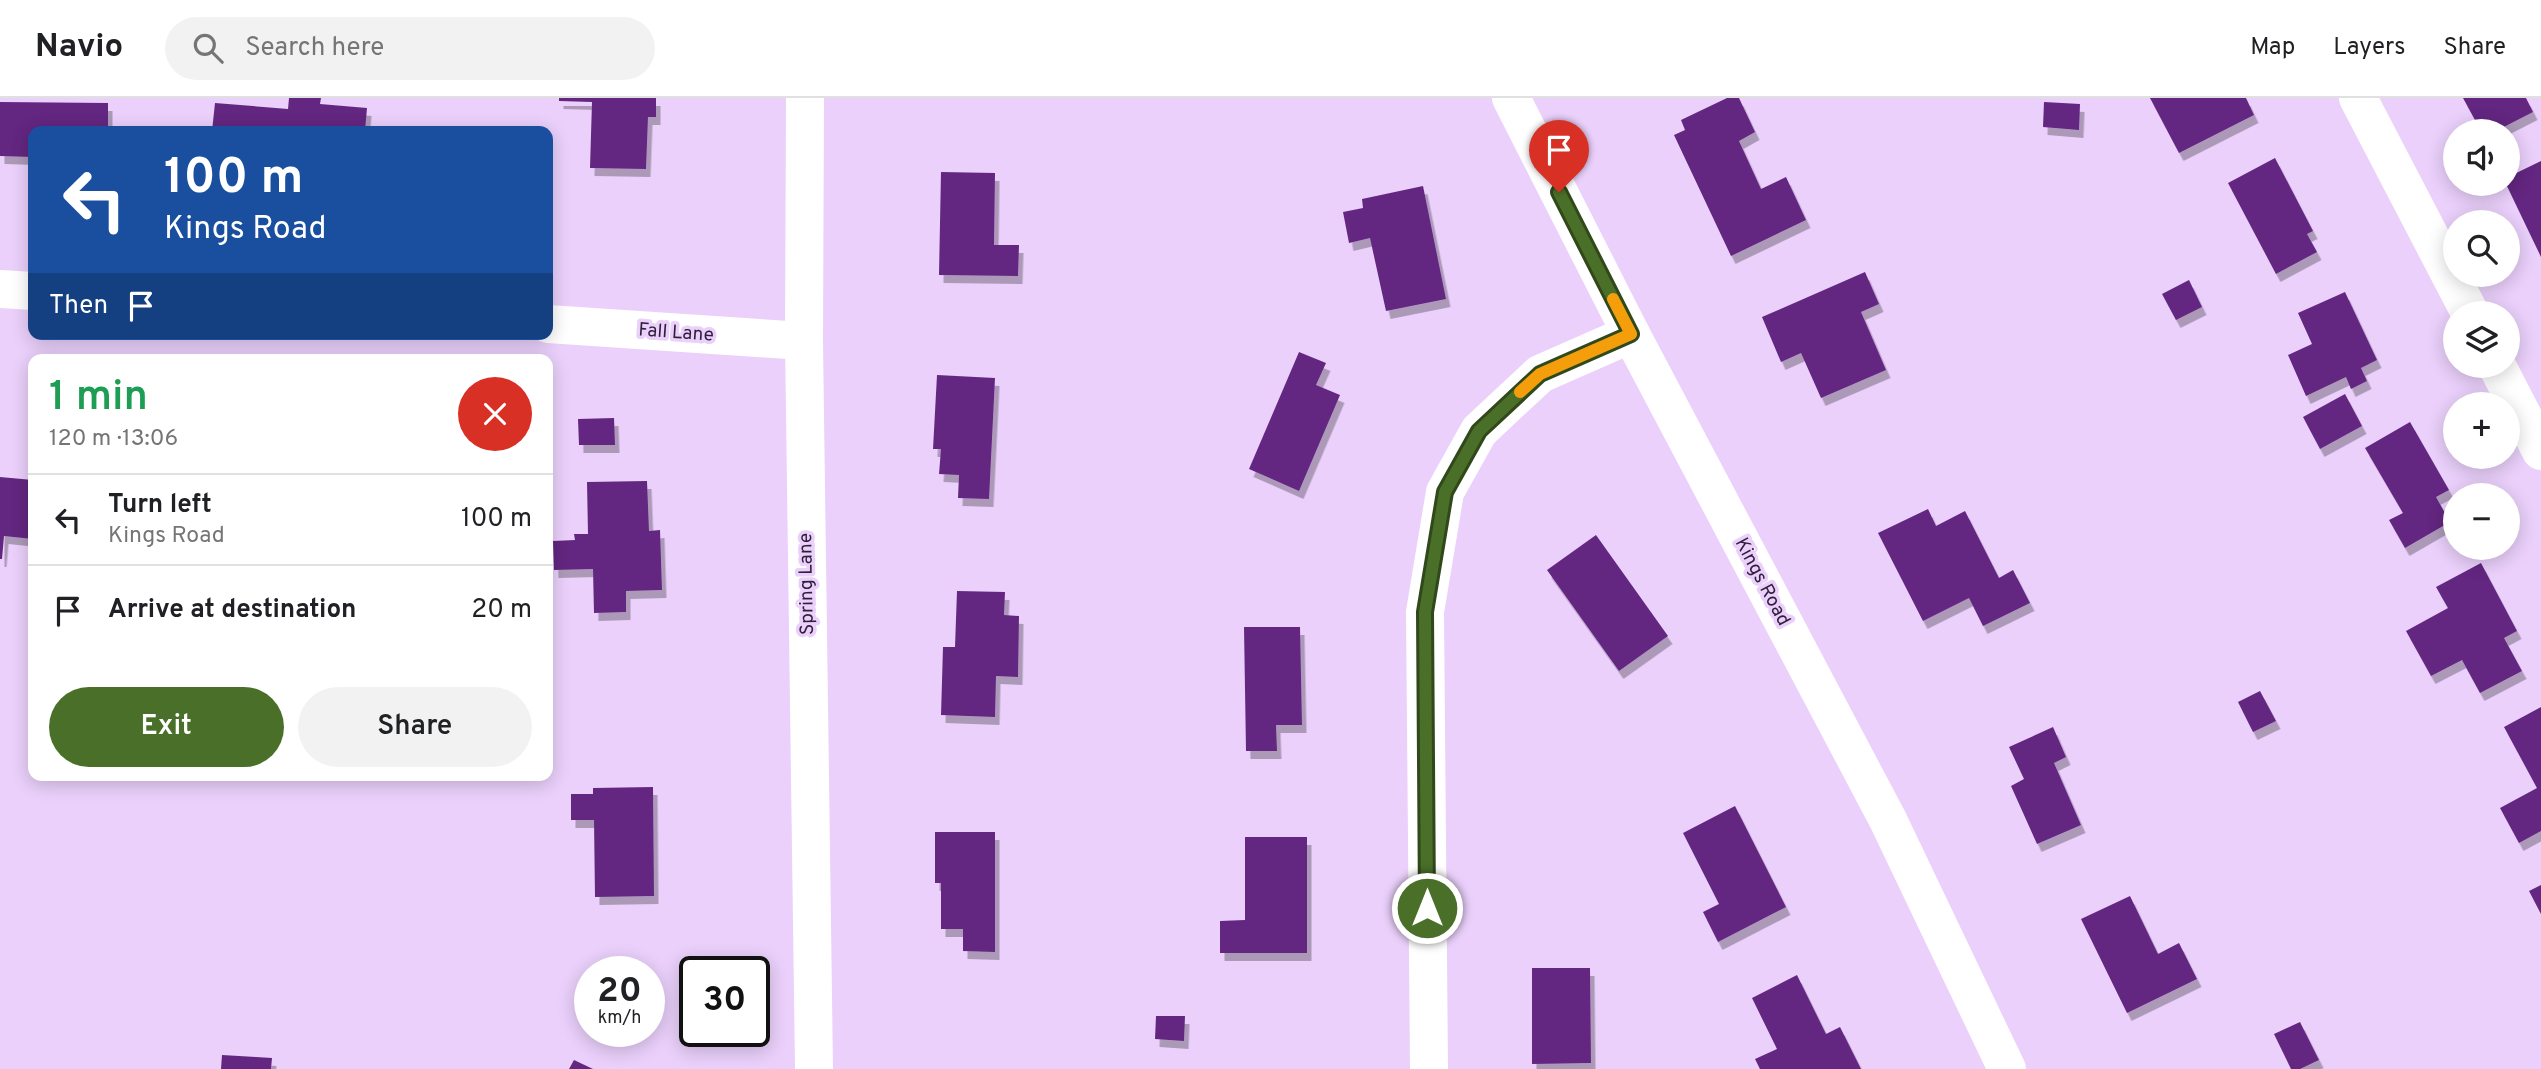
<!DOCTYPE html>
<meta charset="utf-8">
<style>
body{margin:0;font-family:Overpass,sans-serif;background:#f2f2f2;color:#202124;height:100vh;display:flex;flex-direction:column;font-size:26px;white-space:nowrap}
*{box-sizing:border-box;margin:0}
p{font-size:23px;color:#757577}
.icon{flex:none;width:38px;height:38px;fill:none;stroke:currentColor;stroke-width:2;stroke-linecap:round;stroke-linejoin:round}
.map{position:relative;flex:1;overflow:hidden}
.sheet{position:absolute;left:28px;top:256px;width:525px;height:427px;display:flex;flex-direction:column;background:#fff;border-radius:14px;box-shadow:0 4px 18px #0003}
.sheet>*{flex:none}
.hud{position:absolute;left:28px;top:28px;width:525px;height:214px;border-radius:14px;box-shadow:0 4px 18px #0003;background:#1a4fa0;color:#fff;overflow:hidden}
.buttons{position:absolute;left:2443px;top:21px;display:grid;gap:14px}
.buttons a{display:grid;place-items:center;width:77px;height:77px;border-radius:50%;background:#fff;box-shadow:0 4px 18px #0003;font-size:35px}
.speed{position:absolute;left:574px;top:858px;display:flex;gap:14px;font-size:35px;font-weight:700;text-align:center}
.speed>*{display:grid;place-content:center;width:91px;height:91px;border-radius:50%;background:#fff;box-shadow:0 4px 18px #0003;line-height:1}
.speed small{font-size:18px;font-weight:400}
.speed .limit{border:4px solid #111;border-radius:10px;background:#fff;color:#111}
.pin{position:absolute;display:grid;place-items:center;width:60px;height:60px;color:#fff;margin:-72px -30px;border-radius:50% 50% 50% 0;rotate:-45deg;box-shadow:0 0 7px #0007}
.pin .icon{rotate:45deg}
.me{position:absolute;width:77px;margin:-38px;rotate:0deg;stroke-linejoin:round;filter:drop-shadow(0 0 5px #0008)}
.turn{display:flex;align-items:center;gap:24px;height:147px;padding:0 21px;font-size:32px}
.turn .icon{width:91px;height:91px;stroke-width:2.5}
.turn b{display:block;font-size:49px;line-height:60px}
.then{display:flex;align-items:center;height:66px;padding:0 21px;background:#0003;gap:14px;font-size:26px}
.round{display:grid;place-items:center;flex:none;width:74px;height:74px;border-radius:37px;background:#f2f2f2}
.overview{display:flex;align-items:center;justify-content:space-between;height:119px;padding:0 21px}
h1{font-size:42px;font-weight:600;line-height:52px;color:#1e9e55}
.action{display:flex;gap:14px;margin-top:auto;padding:14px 21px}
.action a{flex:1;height:80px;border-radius:42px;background:#4a6f28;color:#fff;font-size:28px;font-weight:600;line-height:80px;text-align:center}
.action a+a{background:#f2f2f2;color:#202124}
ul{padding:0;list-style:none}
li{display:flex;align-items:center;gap:21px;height:91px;padding:0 21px;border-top:2px solid #e0e0e0}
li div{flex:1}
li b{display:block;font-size:26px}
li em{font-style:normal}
header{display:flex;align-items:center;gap:42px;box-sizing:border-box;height:98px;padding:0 35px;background:#fff;border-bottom:2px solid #e0e0e0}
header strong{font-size:33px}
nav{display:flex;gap:38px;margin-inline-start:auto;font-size:24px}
.search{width:490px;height:63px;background:#f2f2f2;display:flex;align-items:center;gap:18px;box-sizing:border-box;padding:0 24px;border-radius:38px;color:#757577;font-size:26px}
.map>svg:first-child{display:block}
.building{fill:#632881;filter:url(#shadow)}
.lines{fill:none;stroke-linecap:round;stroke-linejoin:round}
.street{stroke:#fff;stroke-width:38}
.route-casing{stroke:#30481a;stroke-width:18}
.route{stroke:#4a6f28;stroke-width:12}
.slow{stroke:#f59e0b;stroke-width:12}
.labels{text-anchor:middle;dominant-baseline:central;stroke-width:7;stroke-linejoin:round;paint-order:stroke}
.street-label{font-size:19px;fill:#2f1d39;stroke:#ead0fb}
</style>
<header>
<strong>Navio</strong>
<div class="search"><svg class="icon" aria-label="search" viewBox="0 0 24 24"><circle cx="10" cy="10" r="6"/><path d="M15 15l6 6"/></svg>Search here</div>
<nav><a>Map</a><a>Layers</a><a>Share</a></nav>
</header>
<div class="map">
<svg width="2541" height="971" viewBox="0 0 2541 971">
<defs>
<filter id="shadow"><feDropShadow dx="4.5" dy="8" stdDeviation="0" flood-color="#0004"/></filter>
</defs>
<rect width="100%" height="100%" fill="#ead0fb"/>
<!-- building -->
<g class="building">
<polygon points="289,0 321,0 320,6 367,10 365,33 212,33 215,5 288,11"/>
<polygon points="559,0 656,0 656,19 648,19 646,71 590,70 592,4 559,3"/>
<polygon points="1727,0 1739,0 1755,34 1739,43 1761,91 1786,79 1806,122 1731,158 1674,37 1685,32 1681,22"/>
<polygon points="2150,0 2246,0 2254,17 2179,55"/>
<polygon points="2463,0 2526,0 2533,14 2496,33 2481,33"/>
<polygon points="0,4 108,5 108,33 33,33 33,59 0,58"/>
<polygon points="2044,4 2080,6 2079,32 2043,29"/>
<polygon points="2275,60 2313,133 2307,136 2317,154 2276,176 2228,85"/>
<polygon points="2541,63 2541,159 2506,86 2508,79"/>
<polygon points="941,74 995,75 994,147 1019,147 1018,178 939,177"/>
<polygon points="1423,88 1446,201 1386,213 1370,140 1349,145 1343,114 1363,110 1362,101"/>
<polygon points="1865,174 1879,206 1861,214 1886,272 1821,300 1801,255 1781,264 1762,219"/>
<polygon points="2189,182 2202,209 2176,222 2162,196"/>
<polygon points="2345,194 2377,262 2361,270 2367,283 2351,291 2346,279 2306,298 2288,257 2312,246 2298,215"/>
<polygon points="1299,254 1326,265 1316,287 1340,297 1299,393 1249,371"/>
<polygon points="937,277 995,280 989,401 958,400 959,377 939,376 941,351 933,351"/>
<polygon points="2345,296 2362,328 2320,351 2303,319"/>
<polygon points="614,320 615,347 579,347 578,321"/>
<polygon points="2410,324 2449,392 2436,399 2450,424 2405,450 2389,422 2403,415 2365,350"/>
<polygon points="0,379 33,382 33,441 4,438 2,461 0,461"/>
<polygon points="647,383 649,433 660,432 662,492 626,493 626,514 594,515 593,471 554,472 553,443 575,442 574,436 588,436 587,384"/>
<polygon points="1928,411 1936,428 1965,413 1999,480 2013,472 2030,505 1983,528 1969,500 1923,523 1878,435"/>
<polygon points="1596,437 1668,538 1619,573 1547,472"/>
<polygon points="2481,465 2517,533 2504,540 2522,573 2480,595 2462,562 2431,578 2406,533 2448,510 2436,489"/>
<polygon points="957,493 1005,494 1004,517 1019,518 1018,579 996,578 995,619 941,617 943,549 955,549"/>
<polygon points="1244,529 1300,529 1302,627 1276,627 1277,653 1246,653"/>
<polygon points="2260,593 2276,623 2253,634 2238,604"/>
<polygon points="2541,609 2541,733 2519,745 2500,710 2537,690 2504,629"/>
<polygon points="2053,629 2066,659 2054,665 2081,727 2037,746 2011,688 2024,681 2009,649"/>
<polygon points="653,689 654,798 595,799 594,722 571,722 571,696 593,696 593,690"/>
<polygon points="1735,708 1786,809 1718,844 1703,814 1719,806 1683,735"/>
<polygon points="935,734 995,734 995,854 963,853 963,831 941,831 941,785 935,785"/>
<polygon points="1245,739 1307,739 1307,855 1220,855 1220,823 1245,822"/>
<polygon points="2541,787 2541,816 2529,793"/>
<polygon points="2130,798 2158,856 2179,845 2197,881 2127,915 2081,821"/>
<polygon points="1532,870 1590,870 1591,965 1532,966"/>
<polygon points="1797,877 1826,936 1840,929 1861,971 1760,971 1755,961 1777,951 1752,900"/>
<polygon points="1156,918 1185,918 1184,943 1155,941"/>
<polygon points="2300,924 2319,962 2300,971 2291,971 2274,936"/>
<polygon points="222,957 272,960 271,971 221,971"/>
<polygon points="574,962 593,971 569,971"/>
</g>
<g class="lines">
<!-- street -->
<g class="street">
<polyline points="805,0 804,243 814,971"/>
<polyline points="1511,0 1631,236 1888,722 2007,971"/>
<polyline points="2358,0 2470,215"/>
<polyline points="0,191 33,193"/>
<polyline points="548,226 804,243"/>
<polyline points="2497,268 2541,353"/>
<polyline points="1429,971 1425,514 1445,394 1479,333 1540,276 1631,236"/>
</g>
</g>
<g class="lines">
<!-- route casing -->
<g class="route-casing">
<polyline id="route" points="1427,810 1425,514 1445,394 1479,333 1540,276 1631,236 1559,94"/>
</g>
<!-- route -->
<use href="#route" class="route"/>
<!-- slow -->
<polyline class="slow" points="1520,294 1540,276 1631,236 1613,201"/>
</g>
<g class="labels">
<!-- street labels -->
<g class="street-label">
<text transform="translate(676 235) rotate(4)">Fall Lane</text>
<text transform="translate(1762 484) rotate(62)">Kings Road</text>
<text transform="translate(807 486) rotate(-91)">Spring Lane</text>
</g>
</g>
</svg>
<div class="buttons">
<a><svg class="icon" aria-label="sound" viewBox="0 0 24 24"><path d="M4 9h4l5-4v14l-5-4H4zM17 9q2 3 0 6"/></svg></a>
<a><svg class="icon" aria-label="search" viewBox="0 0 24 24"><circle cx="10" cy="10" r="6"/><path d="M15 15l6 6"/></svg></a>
<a><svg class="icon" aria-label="layers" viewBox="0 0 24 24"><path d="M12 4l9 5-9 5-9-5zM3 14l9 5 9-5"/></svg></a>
<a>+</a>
<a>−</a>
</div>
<div class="speed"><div>20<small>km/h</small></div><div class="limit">30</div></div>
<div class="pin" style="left:1559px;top:94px;background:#d93025"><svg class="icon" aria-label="arrive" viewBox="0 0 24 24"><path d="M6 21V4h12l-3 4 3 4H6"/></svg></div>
<svg class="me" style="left:1427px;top:810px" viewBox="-20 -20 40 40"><circle r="17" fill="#4a6f28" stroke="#fff" stroke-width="3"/><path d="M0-11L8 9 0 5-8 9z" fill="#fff"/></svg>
<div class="hud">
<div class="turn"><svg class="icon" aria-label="left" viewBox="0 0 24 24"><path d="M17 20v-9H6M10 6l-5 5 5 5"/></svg><div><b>100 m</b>Kings Road</div></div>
<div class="then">Then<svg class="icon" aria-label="arrive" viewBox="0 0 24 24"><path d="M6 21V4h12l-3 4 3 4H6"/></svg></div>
</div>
<section class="sheet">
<div class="overview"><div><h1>1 min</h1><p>120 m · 13:06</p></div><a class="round" style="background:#d93025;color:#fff"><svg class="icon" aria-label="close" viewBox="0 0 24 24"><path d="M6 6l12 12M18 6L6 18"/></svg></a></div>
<ul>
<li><svg class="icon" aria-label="left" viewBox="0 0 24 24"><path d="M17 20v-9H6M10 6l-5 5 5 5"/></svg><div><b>Turn left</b><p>Kings Road</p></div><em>100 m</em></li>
<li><svg class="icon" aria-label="arrive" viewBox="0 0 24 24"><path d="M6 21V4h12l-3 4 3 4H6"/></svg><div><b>Arrive at destination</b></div><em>20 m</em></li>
</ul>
<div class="action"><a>Exit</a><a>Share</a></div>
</section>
</div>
